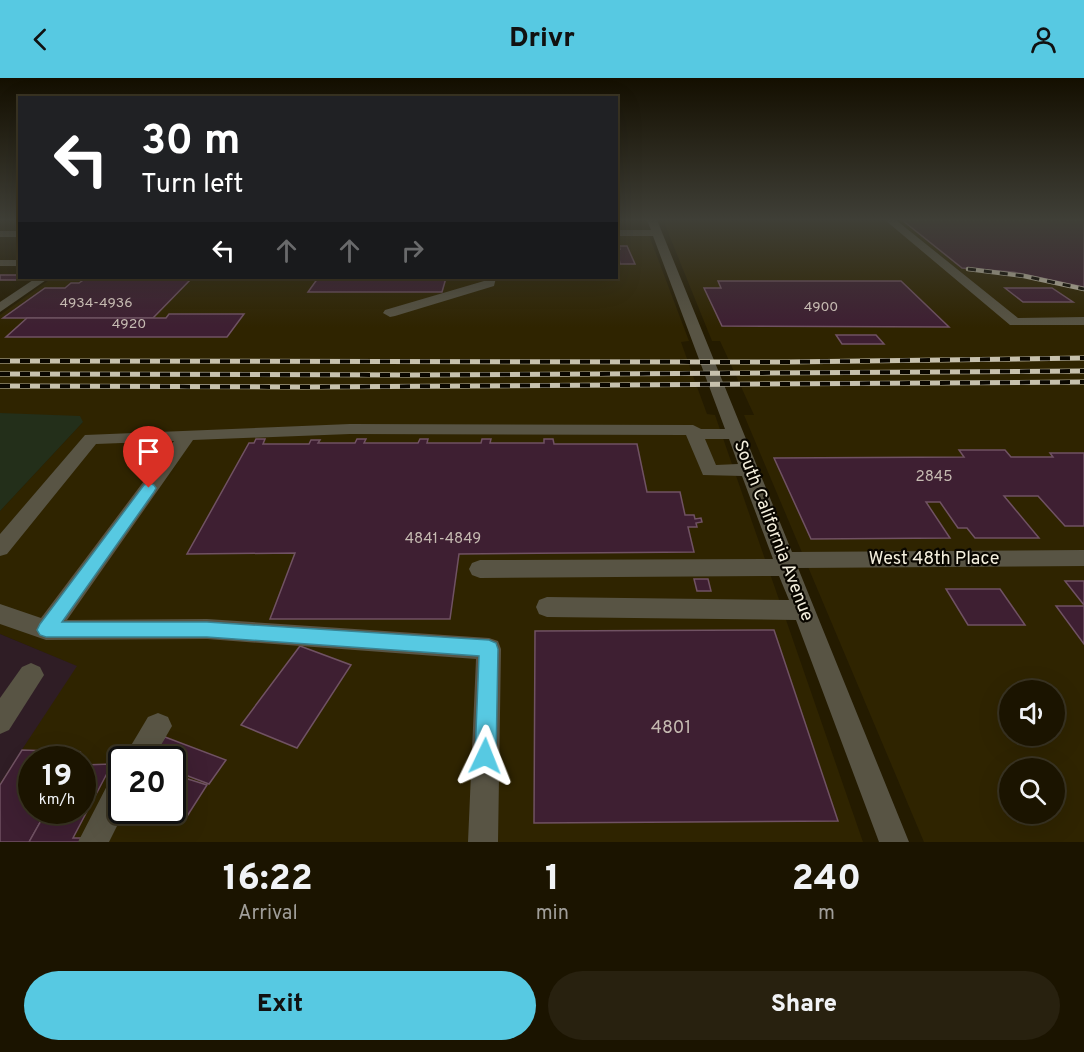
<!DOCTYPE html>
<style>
body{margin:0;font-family:Overpass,sans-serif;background:#28210f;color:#f1f3f6;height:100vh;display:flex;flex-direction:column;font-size:22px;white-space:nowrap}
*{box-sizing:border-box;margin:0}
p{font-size:20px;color:#a09e99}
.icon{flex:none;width:33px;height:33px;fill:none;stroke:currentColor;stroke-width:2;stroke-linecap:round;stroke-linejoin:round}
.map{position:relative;height:764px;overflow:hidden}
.details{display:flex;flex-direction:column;background:#1b1400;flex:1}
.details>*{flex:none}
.top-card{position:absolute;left:18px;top:18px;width:600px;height:183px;border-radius:0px;box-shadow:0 6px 24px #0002,0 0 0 2px #393322;background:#202124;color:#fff;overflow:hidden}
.buttons{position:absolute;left:999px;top:602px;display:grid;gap:12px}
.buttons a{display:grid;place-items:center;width:66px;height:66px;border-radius:50%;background:#1b1400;box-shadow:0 6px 24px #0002,0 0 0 2px #393322;font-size:30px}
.speed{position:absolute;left:18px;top:668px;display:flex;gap:12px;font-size:30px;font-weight:700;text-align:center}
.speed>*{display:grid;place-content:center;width:78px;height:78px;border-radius:50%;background:#1b1400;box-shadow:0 6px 24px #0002,0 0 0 2px #393322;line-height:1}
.speed small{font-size:15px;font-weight:400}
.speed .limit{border:3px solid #111;border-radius:9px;background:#fff;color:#111}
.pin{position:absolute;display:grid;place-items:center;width:51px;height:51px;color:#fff;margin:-62px -26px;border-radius:50% 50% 50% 0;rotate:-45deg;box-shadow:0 0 6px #0007}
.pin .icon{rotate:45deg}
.me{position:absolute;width:66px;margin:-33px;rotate:2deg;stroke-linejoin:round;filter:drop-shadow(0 0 4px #0008)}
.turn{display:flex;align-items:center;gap:21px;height:126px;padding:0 24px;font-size:27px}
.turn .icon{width:78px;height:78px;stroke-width:2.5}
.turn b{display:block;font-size:42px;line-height:51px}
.lanes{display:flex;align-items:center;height:57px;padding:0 24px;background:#0003;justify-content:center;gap:30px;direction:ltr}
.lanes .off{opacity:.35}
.eta{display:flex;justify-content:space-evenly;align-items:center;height:102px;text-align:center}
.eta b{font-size:36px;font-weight:800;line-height:42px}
.button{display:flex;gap:12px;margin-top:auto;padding:12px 24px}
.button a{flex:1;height:69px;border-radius:36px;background:#57c9e2;color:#111;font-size:24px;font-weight:800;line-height:69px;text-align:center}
.button a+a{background:#28210f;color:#f1f3f6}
header{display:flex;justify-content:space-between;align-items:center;height:78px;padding:0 24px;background:#57c9e2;color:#111;font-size:27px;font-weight:800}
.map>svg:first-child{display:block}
.built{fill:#2f2400;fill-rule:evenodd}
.education{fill:#2f1d25}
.green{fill:#232f1a}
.building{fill:#3e1f32;stroke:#705263;stroke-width:1.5}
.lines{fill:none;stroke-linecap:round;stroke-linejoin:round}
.minor{fill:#585444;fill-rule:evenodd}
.rail-far1-casing{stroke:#c7c1ad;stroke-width:4.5}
.rail-casing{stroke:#c7c1ad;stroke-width:5}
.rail-far1{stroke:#0a0700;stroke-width:3;stroke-dasharray:8;stroke-linecap:butt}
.rail{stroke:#0a0700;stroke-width:4;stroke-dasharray:10;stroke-linecap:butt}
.route{fill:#57c9e2;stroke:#398393;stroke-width:1.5}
.labels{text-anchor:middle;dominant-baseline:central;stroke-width:4.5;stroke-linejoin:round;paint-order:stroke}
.far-number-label{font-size:14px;fill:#c6bbb2}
.number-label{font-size:15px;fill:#c6bbb2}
.street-label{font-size:18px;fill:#f4efdd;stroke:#0a0700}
.near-number-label{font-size:18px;fill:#c6bbb2}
</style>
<header><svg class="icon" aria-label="back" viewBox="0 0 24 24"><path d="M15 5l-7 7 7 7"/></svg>Drivr<svg class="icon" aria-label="person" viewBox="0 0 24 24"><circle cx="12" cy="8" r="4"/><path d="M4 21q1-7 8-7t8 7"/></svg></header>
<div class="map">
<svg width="1084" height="764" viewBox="0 0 1084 764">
<rect width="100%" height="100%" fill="#241b00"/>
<!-- built -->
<g class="built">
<path d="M663 142H1084V764H924L744 337H754L720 263H712ZM1010 612H1054V657H1010ZM1010 690H1054V735H1010Z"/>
<path d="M617 157H649L689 263 681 264 696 306 707 336 715 337 863 764H0V705L76 588 0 556V433L83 344 0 335V237L52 200H616ZM32 681H82V732H32ZM122 681H172V732H122Z"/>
</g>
<!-- education -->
<polygon class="education" points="0,556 77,588 0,705"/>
<!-- green -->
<polygon class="green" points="0,335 80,338 83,344 0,433"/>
<!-- building -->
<g class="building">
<polygon points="902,142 1084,142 1084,209 1013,194 962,190"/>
<polygon points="619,168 627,168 635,186 620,186 617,171 620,171"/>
<polygon points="0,197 20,197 21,200 17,202 0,202"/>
<polygon points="58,200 192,200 153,240 3,240 45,210 65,210 71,205 79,205 86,200"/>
<polygon points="318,200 446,200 442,214 308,214"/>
<polygon points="718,203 901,203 949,249 722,248 704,210 721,210"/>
<polygon points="1005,210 1052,210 1073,224 1023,224"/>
<polygon points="169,236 244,236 227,259 6,259 27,240 166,240"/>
<polygon points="836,257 876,257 884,266 842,266"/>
<polygon points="256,361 265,361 263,366 309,366 311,362 320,362 318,365 355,365 357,361 366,361 364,365 418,365 420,361 428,361 427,365 481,365 482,361 491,361 490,365 544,365 544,361 553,361 554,366 637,366 647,414 680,414 685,437 694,437 695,441 701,440 702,444 696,445 697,449 688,449 694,474 459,476 450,541 270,541 295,475 187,476 249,365 254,365"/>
<polygon points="959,372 1005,372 1011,379 1053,379 1050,375 1084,375 1084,448 1065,448 1038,418 1004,418 1039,460 975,460 967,450 958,450 940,424 926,424 950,460 811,461 774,380 964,379"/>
<polygon points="694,501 708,501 711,513 697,513"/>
<polygon points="1065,503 1084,503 1084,527"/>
<polygon points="946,511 1000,511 1025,547 968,547"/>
<polygon points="1056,528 1084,528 1084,566"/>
<polygon points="774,552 838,743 534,745 535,553"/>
<polygon points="300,568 351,587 297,670 241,647"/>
<polygon points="165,659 226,682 209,706 172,692 172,681 147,681"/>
<polygon points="22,672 80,674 76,681 32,681 32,732 47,732 29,764 0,764 0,707"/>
<polygon points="112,686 73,760 81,760 79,764 29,764 47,732 82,732 82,687"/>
<polygon points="172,696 207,707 184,743 150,732 172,732"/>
</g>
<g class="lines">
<!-- minor -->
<g class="minor">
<path d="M647 142H657L792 474 1084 472V488L798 490 909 764H879L796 542 547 539 539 536 536 529 539 522 547 519 789 522 779 498 480 500 472 497 469 491 472 485 480 482 773 481 742 398 703 397 686 357 350 356 193 362 67 542 207 541 489 560 498 563 501 571 498 764H468L476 581 207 561 46 562 0 546V526L41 540 174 363 96 366 7 476 0 478V456L85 357 350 346 693 347 701 351H725L653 158H616V152H651ZM705 361H729L738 386 716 387Z"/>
<polygon points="885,142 896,142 1018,240 1084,239 1084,247 1010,247"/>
<rect x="0" y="153" width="20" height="6"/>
<rect x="0" y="182" width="20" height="6"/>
<polygon points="36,200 49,200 0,234 0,224"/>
<polygon points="484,200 496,200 494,208 395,238 390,239 383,235 385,232 484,203"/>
<polygon points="31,585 40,589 44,597 9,652 0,656 0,620 22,589"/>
<polygon points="158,635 168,639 172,648 153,681 123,681 148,639"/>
<polygon points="122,694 122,732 125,732 109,764 78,764 112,698"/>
</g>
<!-- rail-far1 casing -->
<g class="rail-far1-casing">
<polyline id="rail-far1" points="968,191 1024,198 1084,211"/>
</g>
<!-- rail casing -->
<g class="rail-casing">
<g id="rail">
<polyline points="0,283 787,284 1084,280"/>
<polyline points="0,296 412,297 1084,293"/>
<polyline points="0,308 303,309 1084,304"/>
</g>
</g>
<!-- rail-far1 -->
<use href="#rail-far1" class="rail-far1"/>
<!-- rail -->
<use href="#rail" class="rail"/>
</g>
<!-- sky -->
<linearGradient id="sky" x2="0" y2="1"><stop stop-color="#140f00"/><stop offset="0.57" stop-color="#3f3f37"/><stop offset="1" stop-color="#3f3f37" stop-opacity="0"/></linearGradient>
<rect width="1084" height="249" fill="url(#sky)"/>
<!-- route -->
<polygon class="route" points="149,405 154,407 156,410 154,414 62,544 207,544 489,562 496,565 498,571 496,678 493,686 485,689 478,686 475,678 479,578 207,559 46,559 40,557 37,552 40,546 144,407"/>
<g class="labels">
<!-- far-number labels -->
<g class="far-number-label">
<text x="96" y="225">4934-4936</text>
<text x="821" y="229">4900</text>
<text x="129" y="246">4920</text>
</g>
<!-- number labels -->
<g class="number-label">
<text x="934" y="399">2845</text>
<text x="443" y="461">4841-4849</text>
</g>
<!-- street labels -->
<g class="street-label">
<text transform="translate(773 453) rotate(69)">South California Avenue</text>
<text x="934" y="481">West 48th Place</text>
</g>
<!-- near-number labels -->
<g class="near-number-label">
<text x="671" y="650">4801</text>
</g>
</g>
</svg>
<div class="buttons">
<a><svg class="icon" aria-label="sound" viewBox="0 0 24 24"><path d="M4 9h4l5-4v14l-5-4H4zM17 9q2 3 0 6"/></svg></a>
<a><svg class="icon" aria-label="search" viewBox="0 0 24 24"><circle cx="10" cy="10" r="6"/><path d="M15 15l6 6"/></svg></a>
</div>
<div class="speed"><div>19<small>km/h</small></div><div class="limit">20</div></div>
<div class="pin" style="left:149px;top:410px;background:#d93025"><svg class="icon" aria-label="arrive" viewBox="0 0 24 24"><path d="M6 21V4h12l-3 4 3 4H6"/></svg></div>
<svg class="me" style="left:485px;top:678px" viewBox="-20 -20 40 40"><path d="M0-17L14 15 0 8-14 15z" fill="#57c9e2" stroke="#fff" stroke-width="4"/></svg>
<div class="top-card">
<div class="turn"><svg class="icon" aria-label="left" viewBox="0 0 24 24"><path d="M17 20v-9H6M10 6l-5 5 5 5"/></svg><div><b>30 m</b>Turn left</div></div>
<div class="lanes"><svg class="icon" aria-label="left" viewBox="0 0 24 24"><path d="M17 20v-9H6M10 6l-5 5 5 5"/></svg><svg class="icon off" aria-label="ahead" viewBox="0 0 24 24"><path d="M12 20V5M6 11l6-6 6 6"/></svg><svg class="icon off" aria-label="ahead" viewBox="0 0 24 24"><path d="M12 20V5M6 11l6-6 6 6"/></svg><svg class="icon off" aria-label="right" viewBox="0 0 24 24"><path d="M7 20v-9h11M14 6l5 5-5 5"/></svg></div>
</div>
</div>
<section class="details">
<div class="eta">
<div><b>16:22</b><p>Arrival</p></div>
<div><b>1</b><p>min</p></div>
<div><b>240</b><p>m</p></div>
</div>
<div class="button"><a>Exit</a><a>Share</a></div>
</section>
